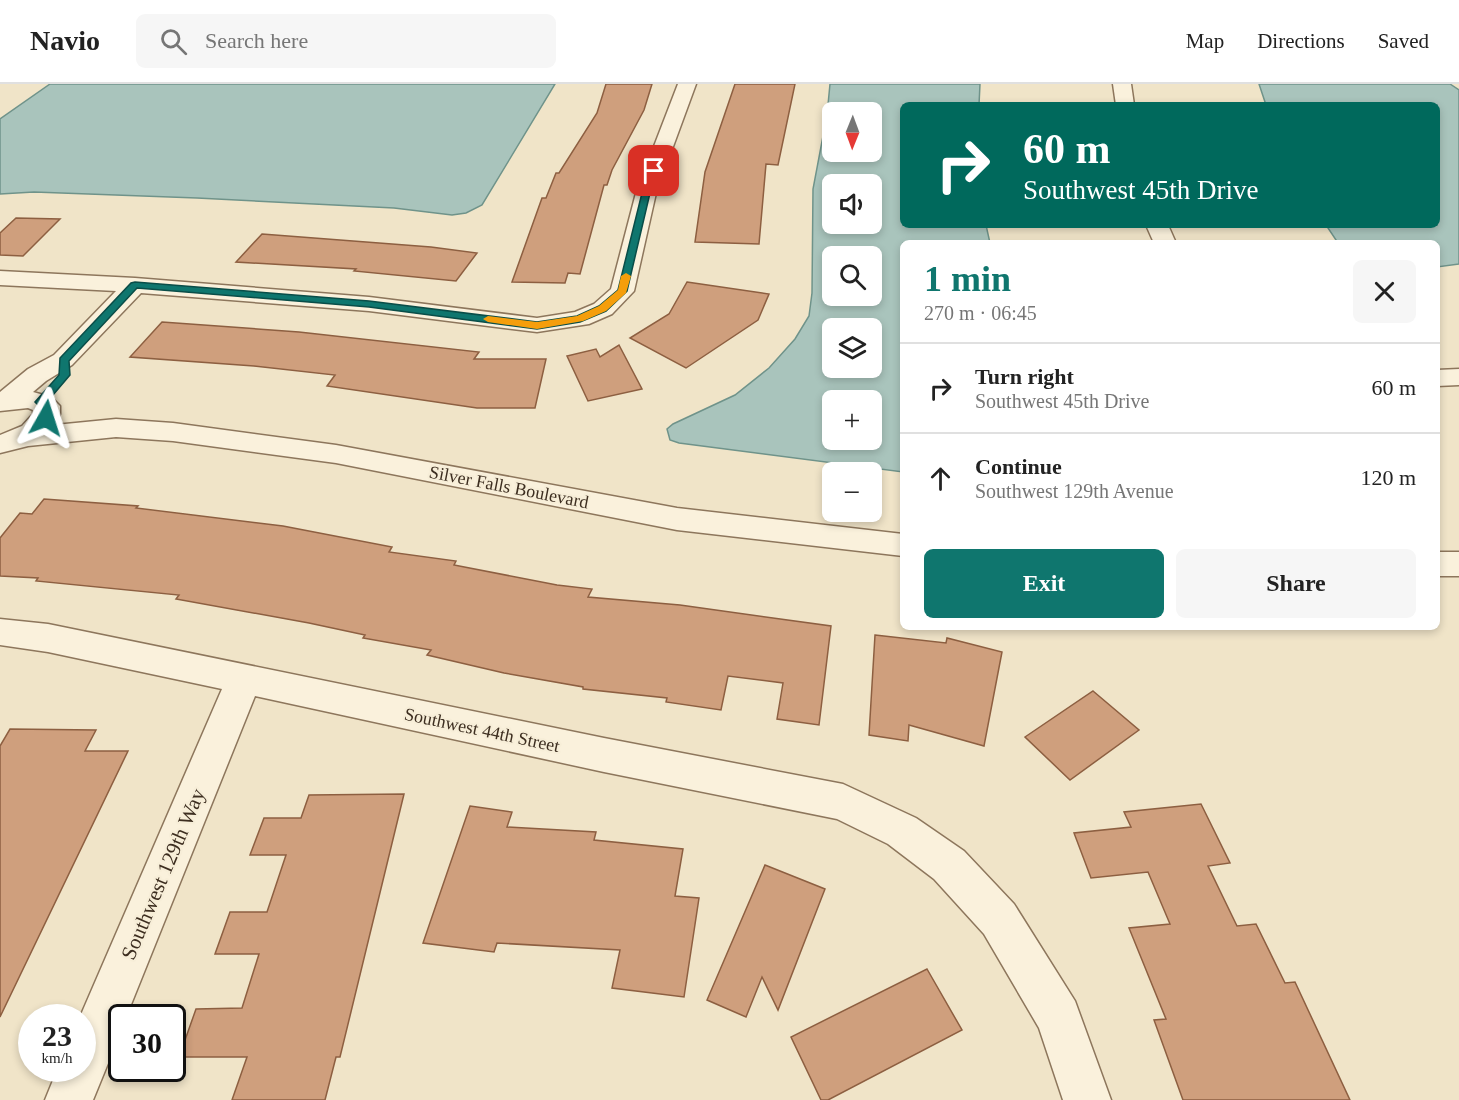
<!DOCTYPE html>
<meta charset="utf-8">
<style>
body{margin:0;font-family:Georgia,serif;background:#f6f6f6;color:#222;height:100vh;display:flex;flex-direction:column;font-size:22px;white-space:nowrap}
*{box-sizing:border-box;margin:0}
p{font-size:20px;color:#767676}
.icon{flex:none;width:33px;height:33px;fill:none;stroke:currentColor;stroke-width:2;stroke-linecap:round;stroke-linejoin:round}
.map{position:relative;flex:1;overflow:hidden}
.drawer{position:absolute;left:900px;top:156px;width:540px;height:390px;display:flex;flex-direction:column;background:#fff;border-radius:9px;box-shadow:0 3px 9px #0003}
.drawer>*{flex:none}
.hud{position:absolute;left:900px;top:18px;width:540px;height:126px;border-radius:9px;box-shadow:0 3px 9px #0003;background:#00695c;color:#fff;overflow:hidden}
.needle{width:39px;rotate:181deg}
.controls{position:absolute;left:822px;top:18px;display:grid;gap:12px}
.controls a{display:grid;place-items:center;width:60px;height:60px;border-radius:9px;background:#fff;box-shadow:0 3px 9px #0003;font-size:30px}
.speed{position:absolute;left:18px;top:920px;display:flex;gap:12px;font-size:30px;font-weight:700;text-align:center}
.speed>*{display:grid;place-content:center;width:78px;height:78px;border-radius:50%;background:#fff;box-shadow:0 3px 9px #0003;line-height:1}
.speed small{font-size:15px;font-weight:400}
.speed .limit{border:3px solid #111;border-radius:9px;background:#fff;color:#111}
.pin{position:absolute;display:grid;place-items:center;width:51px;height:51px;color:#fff;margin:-26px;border-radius:12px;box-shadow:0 3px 9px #0006}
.me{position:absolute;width:66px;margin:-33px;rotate:6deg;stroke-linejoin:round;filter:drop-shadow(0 0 4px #0008)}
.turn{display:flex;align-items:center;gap:21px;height:126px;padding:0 24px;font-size:27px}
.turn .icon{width:78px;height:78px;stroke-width:2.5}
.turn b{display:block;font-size:42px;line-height:51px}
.round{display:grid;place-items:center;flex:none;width:63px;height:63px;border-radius:9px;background:#f6f6f6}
.overview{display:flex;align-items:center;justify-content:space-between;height:102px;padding:0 24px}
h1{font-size:36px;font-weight:700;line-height:45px;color:#0f766e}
.button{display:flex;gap:12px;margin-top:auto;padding:12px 24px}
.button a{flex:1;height:69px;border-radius:9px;background:#0f766e;color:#fff;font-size:24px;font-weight:700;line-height:69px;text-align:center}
.button a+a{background:#f6f6f6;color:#222}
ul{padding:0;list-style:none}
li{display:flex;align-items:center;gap:18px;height:90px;padding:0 24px;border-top:2px solid #e0e0e0}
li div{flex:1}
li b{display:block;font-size:22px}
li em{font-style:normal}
header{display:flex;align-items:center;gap:36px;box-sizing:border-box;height:84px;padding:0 30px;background:#fff;border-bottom:2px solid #e0e0e0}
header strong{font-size:28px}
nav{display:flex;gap:33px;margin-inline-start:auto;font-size:21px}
.search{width:420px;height:54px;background:#f6f6f6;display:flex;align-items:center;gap:15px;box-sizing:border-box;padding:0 21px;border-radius:9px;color:#767676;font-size:22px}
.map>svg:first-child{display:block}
.water{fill:#a9c4bc;stroke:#6f938a;stroke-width:1.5;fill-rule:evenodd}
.building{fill:#cf9f7d;stroke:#8d5f41;stroke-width:1.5}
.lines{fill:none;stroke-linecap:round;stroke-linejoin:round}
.minor-casing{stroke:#8d765c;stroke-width:3}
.minor{fill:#faf1dc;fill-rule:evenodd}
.route{fill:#0f766e;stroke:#0a4d48;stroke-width:1.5}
.slow{fill:#f59e0b}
.labels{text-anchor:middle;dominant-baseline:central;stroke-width:4.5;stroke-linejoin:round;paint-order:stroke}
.street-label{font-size:18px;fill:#3d2e20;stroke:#f7eed8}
.near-street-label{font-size:21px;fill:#3d2e20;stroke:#f7eed8}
</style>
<header>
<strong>Navio</strong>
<div class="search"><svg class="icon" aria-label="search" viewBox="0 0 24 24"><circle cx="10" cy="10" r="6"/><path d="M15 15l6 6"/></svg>Search here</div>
<nav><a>Map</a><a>Directions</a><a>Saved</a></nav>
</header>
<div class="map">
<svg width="1459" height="1016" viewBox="0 0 1459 1016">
<rect width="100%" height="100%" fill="#f0e4c8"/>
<!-- water -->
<g class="water">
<polygon points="50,0 555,0 482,121 466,129 452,131 394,124 197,114 34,108 0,110 0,35"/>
<path d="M830 0H980L979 21H903V141H986L990 159H903V388L679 359 670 356 667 345 673 340 735 311 769 284 795 255 809 232 812 209 813 105 827 31ZM832 28H872V68H832ZM832 100H872V140H832ZM832 172H872V212H832ZM832 244H872V284H832ZM832 316H872V356H832Z"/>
<polygon points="1259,0 1450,0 1459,6 1459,180 1437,183 1437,159 1338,159 1326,141 1437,141 1437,21 1266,21"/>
</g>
<!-- building -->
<g class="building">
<polygon points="606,0 652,0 644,26 612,86 607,101 604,101 580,190 568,189 565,199 512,198 542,114 546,114 556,89 559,89 597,29"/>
<polygon points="735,0 795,0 778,81 766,80 759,160 695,158 705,88"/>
<polygon points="16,134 60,135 23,172 0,171 0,149"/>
<polygon points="262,150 431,163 477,169 456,197 354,187 356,185 236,178"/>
<polygon points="687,198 769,210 758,236 686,284 630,254 669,230"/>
<polygon points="162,238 299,248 479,268 474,275 546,275 535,324 477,324 327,302 335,291 254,282 130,273"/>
<polygon points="619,261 642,305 588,317 567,272 596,265 600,273"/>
<polygon points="44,415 138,422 136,424 283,442 392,463 389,468 456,477 454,481 557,501 592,505 588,513 680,521 831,542 819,641 777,635 783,599 728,592 721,626 666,618 667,614 583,605 583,603 504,589 427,571 431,566 363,554 365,551 309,539 176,515 179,511 36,497 38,494 0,492 0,454 20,429 32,430"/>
<polygon points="875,551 946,559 947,554 1002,568 984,662 909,641 908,657 869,651"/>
<polygon points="1093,607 1139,646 1070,696 1025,653"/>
<polygon points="10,645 96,646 85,667 128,667 0,933 0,662"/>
<polygon points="404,710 340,973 336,973 325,1016 232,1016 247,973 179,973 196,925 242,924 259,870 215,870 230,828 267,828 286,771 250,771 264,734 301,734 309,711"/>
<polygon points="1201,720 1230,779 1208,782 1237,842 1256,840 1285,899 1295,898 1350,1016 1183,1016 1154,936 1166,935 1129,844 1170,840 1148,788 1091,794 1074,749 1131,743 1124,728"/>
<polygon points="470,722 512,728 507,743 596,748 594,756 683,765 675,812 699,814 684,913 612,904 620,866 497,859 494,868 423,859"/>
<polygon points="765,781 825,805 778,926 762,893 746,933 707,916"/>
<polygon points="927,885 962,946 828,1016 821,1016 791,953"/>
</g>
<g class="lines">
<!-- minor casing -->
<g class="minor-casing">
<g id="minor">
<polygon points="678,0 696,0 656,109 634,207 612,230 589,240 537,248 369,227 141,209 72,281 46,297 33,308 51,313 60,322 60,330 55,341 116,335 173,339 336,361 677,424 903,450 903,472 677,446 336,379 173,357 116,353 28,362 0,369 0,351 22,342 33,330 33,326 28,324 0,327 0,308 28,285 54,271 116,207 0,201 0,187 135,194 369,213 537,234 575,228 594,220 611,205 636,109"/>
<polygon points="1113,0 1131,0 1134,21 1116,21"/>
<polygon points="1146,141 1168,141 1176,159 1154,159"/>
<polygon points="1459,285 1459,301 1437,302 1437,286"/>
<rect x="1437" y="468" width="22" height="24"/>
<polygon points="0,535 48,540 604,654 843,700 916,734 964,767 1014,820 1075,917 1111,1016 1063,1016 1039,944 984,850 934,795 888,760 837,735 604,688 255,612 126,933 122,933 122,945 93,1016 45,1016 58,984 82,984 82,933 80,933 222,605 48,568 0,561"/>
</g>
</g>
<!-- minor -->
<use href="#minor" class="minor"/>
</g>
<!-- route -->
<polygon class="route" points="654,85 658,87 650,109 627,207 606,227 580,238 537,245 369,223 137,204 69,277 70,291 47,318 52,322 51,334 46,338 40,334 40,323 35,318 59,291 60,274 131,199 135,198 369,217 537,238 577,232 599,222 618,206 642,109 650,87"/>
<!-- slow -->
<polygon class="slow" points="626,189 631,192 626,209 606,227 583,237 537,245 488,238 483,235 488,232 537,238 577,232 599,222 618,206 621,192"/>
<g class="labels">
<!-- street labels -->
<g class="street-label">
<text transform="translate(509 403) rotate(11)">Silver Falls Boulevard</text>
<text transform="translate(482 646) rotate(12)">Southwest 44th Street</text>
</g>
<!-- near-street labels -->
<g class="near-street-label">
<text transform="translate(163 790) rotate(-67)">Southwest 129th Way</text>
</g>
</g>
</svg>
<div class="controls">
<a><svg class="needle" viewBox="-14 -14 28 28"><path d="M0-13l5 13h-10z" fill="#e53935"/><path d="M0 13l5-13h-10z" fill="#767676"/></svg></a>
<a><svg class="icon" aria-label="sound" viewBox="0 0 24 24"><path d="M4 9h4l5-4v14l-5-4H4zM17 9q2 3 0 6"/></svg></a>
<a><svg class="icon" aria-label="search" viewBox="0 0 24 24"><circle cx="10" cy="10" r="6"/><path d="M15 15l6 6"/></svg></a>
<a><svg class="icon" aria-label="layers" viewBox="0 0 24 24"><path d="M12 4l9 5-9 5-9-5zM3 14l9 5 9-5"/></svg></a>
<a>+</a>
<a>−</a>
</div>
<div class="speed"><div>23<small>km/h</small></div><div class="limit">30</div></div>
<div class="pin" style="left:654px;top:87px;background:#d93025"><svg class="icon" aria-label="arrive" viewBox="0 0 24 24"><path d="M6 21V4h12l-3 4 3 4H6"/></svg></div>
<svg class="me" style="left:46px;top:334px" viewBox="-20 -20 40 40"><path d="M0-17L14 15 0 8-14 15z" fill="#0f766e" stroke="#fff" stroke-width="4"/></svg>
<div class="hud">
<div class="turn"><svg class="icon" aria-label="right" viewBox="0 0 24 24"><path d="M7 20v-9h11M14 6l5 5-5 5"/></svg><div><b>60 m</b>Southwest 45th Drive</div></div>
</div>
<section class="drawer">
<div class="overview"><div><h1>1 min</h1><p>270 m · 06:45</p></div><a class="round"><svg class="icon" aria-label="close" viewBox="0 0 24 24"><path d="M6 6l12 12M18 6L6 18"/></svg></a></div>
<ul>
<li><svg class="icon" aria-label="right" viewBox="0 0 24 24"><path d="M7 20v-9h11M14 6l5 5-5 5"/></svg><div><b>Turn right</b><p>Southwest 45th Drive</p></div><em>60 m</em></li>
<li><svg class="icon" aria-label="ahead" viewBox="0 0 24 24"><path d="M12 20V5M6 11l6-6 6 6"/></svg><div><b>Continue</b><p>Southwest 129th Avenue</p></div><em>120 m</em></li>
</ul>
<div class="button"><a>Exit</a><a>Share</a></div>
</section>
</div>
